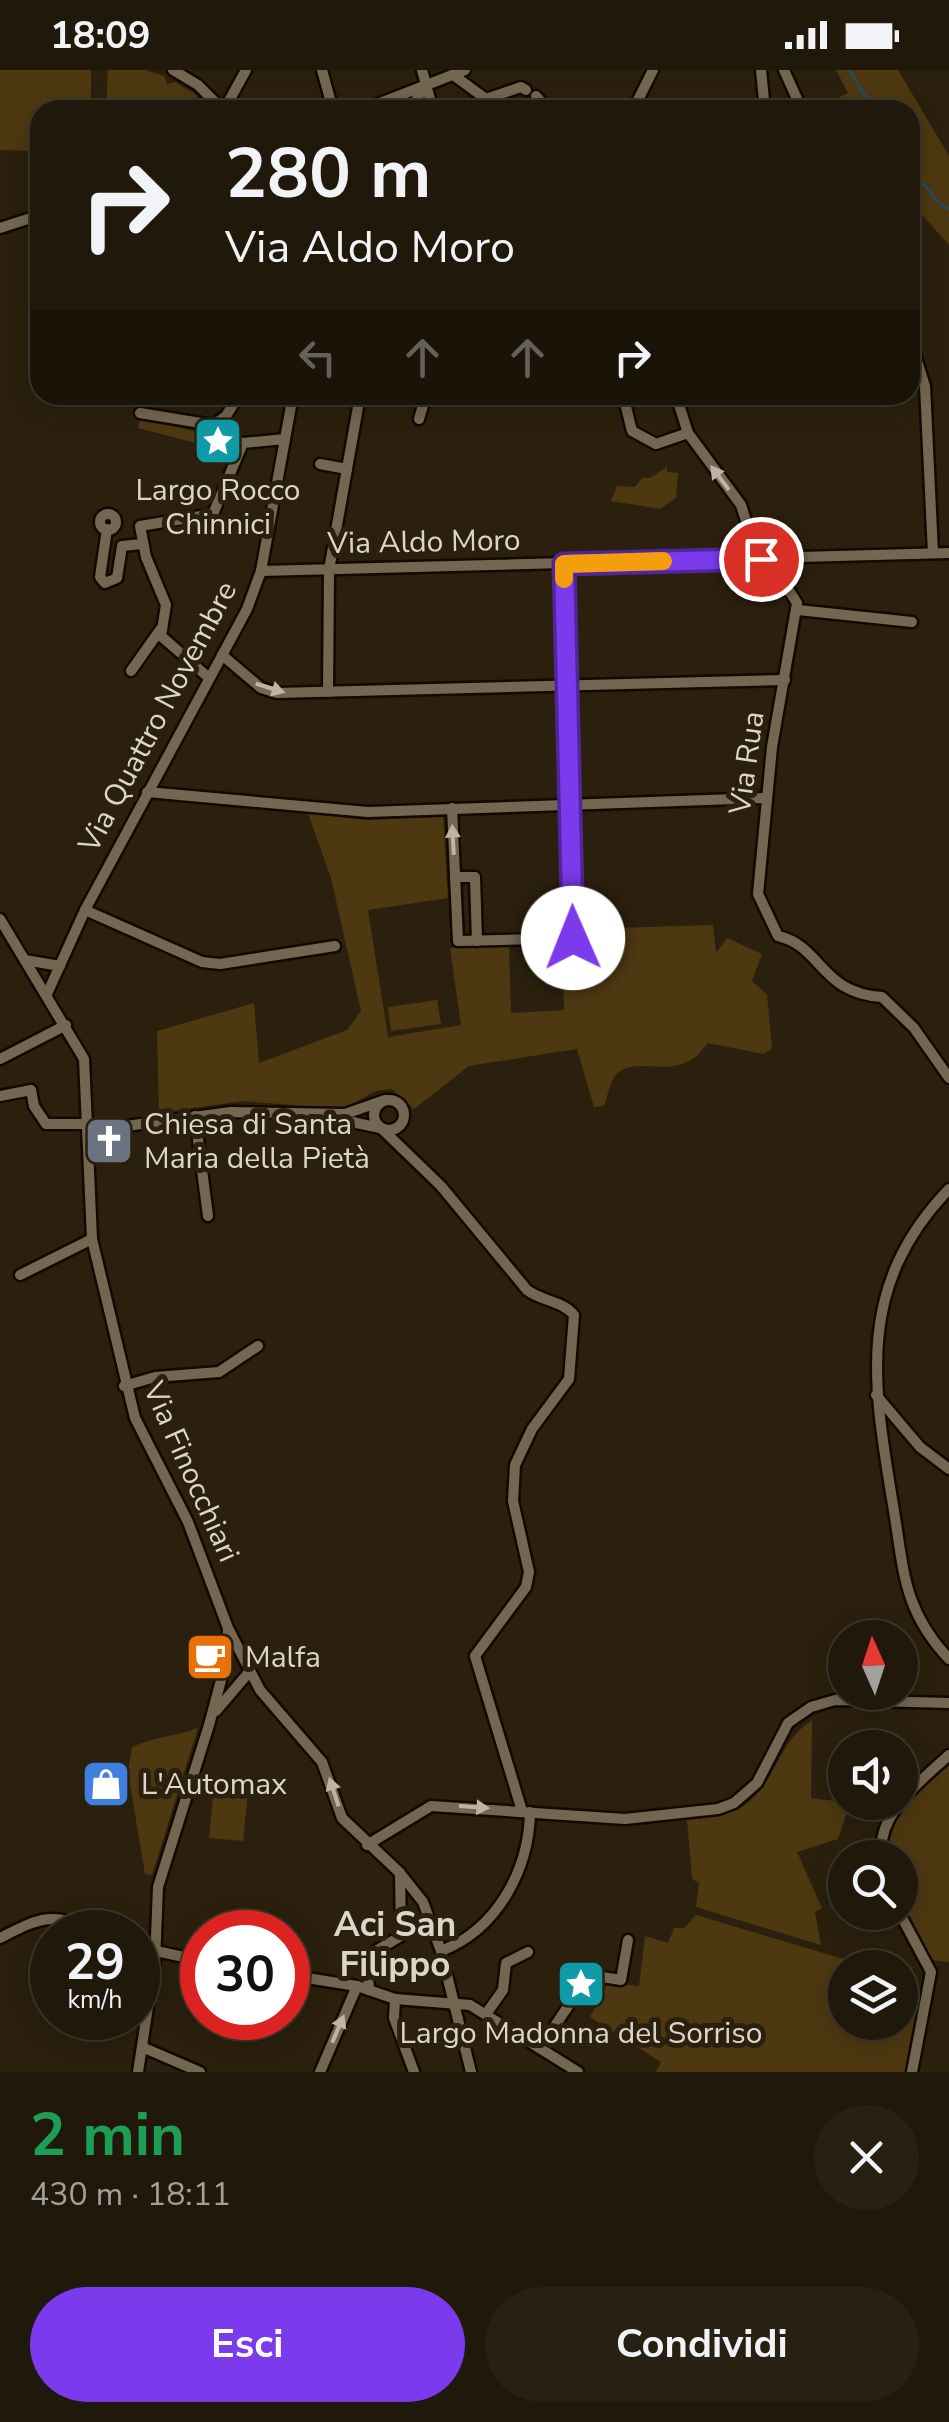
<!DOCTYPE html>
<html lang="it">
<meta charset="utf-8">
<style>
body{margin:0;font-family:"Nunito Sans",sans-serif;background:#282113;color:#f1f3f6;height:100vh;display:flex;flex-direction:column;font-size:38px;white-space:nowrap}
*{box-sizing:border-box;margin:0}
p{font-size:32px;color:#a2a09c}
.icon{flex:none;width:55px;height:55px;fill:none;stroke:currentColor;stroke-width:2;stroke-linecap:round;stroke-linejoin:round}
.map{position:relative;height:2002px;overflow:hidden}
.drawer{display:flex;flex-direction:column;background:#20180a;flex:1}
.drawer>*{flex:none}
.hud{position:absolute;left:30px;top:30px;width:890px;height:305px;border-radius:30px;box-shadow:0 5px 25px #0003,0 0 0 2px #3d372b;background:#20180a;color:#f1f3f6;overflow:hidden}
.needle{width:65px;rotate:357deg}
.controls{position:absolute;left:828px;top:1550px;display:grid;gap:20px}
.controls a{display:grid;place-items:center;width:90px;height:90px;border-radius:50%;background:#20180a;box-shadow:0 5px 25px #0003,0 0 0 2px #3d372b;font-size:50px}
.speed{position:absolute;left:30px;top:1840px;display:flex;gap:20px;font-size:50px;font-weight:700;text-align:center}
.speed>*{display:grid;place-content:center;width:130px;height:130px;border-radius:50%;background:#20180a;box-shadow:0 5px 25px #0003,0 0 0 2px #3d372b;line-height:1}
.speed small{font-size:25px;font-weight:400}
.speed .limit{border:15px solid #d22;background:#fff;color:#111}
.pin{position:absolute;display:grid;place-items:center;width:85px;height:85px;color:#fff;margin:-42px;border:5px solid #fff;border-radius:50%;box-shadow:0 2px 10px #0007}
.me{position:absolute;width:110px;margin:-55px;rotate:359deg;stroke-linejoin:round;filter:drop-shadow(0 0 8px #0008)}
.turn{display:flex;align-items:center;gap:35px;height:210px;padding:0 30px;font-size:45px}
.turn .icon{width:130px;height:130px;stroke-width:2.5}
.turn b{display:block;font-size:70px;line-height:85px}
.lanes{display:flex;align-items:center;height:95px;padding:0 30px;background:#0003;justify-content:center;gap:50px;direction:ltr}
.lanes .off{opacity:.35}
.round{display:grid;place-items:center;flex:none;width:105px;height:105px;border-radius:52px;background:#282113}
.head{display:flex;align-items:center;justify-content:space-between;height:170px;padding:0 30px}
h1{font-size:60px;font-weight:700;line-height:75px;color:#1e9e55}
.primary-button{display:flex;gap:20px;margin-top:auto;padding:20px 30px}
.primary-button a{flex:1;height:115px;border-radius:60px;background:#7c3aed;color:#fff;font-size:40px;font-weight:700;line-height:115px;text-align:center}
.primary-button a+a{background:#282113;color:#f1f3f6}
.status{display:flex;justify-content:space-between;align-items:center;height:70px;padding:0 50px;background:#20180a;direction:ltr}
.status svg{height:28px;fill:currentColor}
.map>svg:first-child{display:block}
.green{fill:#4e3812}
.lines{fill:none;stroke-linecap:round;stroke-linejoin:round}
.stream{stroke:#204d66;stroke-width:2.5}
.minor-casing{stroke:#130900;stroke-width:15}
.minor{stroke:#746752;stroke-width:10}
.oneway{fill:#beb4a6}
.route-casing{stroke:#51269a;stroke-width:25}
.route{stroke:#7c3aed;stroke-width:18}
.slow{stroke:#f59e0b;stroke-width:18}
.labels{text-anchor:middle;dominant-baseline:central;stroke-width:10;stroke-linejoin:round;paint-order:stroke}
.poi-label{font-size:30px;fill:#ddd5ca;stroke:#2b200d;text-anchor:start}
.street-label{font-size:30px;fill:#ddd5ca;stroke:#2b200d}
.quarter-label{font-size:35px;font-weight:bold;fill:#ddd5ca;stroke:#2b200d}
</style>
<div class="status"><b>18:09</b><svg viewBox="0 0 49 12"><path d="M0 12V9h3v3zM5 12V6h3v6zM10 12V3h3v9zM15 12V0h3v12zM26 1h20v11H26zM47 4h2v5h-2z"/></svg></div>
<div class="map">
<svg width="949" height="2002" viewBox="0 0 949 2002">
<rect width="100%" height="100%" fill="#2b200d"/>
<!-- green -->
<g class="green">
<polygon points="0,0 91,0 91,40 40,40 40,81 0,80"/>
<polygon points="108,0 145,0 164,6 167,14 175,12 195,24 207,40 106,40"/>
<polygon points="836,0 898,0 949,86 949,175 910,131 910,40 813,40 848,23"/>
<polygon points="140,349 203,363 211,377 138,358"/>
<polygon points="667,397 667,402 678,403 676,428 660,439 611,431 617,416 635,417 642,408 650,408"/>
<path d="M308 743 366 750 443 747 448 828 368 840 388 967 461 955 450 878 509 876 511 943 564 940 562 874 582 873V859L713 855 716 883 727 868 762 884 752 911 767 925 772 978 764 984 707 973C681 1017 636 981 615 1006 610 1013 607 1028 604 1036L594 1037 577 979 469 996 414 1039 392 1019 376 1021 342 1039 242 1031 159 1043 157 961 254 933 259 993 347 960 361 941 331 808Z"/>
<polygon points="437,930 441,954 391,961 388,937"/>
<path d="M812 1650 811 1728 850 1733 838 1769 797 1782 822 1838 815 1842 821 1875 696 1837 699 1813 692 1809 687 1750C704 1747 728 1746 742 1737 777 1714 775 1675 812 1650Z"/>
<path d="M198 1658 152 1805 145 1804 128 1702 132 1677C158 1666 173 1667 198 1658Z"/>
<path d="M949 1690V1892L931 1890C907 1850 900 1835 900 1788H888C887 1745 922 1719 949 1690Z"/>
<polygon points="215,1706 249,1710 243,1771 209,1768"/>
<path d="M696 1845 870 1897 845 1898V1952H900V1908C930 1927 911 1973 906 2002H656L661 1992 590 1947 608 1913 639 1916 645 1866 668 1873 674 1858H684Z"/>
</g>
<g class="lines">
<!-- stream -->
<g class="stream">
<polyline points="849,0 874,40"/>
<path d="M910 101C927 111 929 129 949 139"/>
</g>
<!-- minor casing -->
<g class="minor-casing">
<g id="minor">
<polyline points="173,0 198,15 223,40"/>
<polyline points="322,0 333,40"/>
<polyline points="422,0 433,40"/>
<polyline points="761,0 765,40"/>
<polyline points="784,0 802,40"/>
<polyline points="456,7 486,29 521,17 526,20"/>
<polyline points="536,26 548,40"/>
<polyline points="224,40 246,0"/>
<polyline points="362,40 465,0"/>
<polyline points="410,40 424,17"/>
<polyline points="633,40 653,0"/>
<polyline points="0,158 40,145"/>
<polyline points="910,269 925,316 933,483"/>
<polyline points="623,325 632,361 656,374 688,363"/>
<path d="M676 325 688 363 741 435 748 457 797 533 772 677 758 824 778 866C822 876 820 923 882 927L914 958 949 1008"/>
<polyline points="140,343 213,355 226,346 239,325"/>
<polyline points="419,349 426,325"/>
<polyline points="213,355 213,367 243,373"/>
<polyline points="320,394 347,399"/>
<circle cx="108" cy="452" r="8"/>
<polyline points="107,459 100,507 105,513 117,508 122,476 142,474"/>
<polyline points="261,501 949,483"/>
<polyline points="798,540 912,552"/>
<polyline points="222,585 261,618 277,623 785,610"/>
<polyline points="131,601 160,560"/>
<polyline points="208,607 161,566 166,535 146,487 140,456 213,444 243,373 285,369"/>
<polyline points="328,622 329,500 358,337 355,325"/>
<polyline points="147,722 368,742 766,728"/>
<polyline points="452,738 458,871 573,868 563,494"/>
<polyline points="455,807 475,807 477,871"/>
<polyline points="85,840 202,892 220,894 335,876"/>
<polyline points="0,849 84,989 92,1169 135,1348 188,1452 228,1558 260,1620 322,1692 342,1748 400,1803 423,1832 441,1881 471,2002"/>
<polyline points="25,890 60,896"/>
<polyline points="47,924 85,840 247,539 261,501 293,325"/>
<polyline points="0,989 66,955"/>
<polyline points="0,1026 31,1020 34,1036 46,1054 89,1054"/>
<circle cx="389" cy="1045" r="15"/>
<polyline points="195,1046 208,1146"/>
<polyline points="338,1049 380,1058"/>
<path d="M383 1060 441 1116 527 1220C541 1231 563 1231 574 1245L569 1309 532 1359 515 1395 513 1431 529 1502 526 1517 475 1586 522 1741"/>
<polyline points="89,1061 231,1042 345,1044 385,1030"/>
<path d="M949 1119C855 1217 873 1314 893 1435 904 1499 902 1539 949 1589"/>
<polyline points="20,1205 92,1169"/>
<polyline points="124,1316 155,1307 219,1302 258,1276"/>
<polyline points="876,1325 920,1377 949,1399"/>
<polyline points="216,1641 250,1601"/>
<polyline points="367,1775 431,1736 625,1749 718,1739 734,1733 757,1713 788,1653 811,1637 835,1630 949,1633"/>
<path d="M882 1788C875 1744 921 1711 949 1685"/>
<polyline points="899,1842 931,1902 912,2002"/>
<path d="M0 1868C41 1847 53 1841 95 1862"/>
<polyline points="138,1877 202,1891"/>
<path d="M441 1881C498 1859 529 1799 530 1742"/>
<polyline points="288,1905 357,1916 395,1929 470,1935 578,2002"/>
<polyline points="369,1920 367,1886 401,1866 400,1803"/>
<polyline points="395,1929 394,1948 414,2002"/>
<polyline points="486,1944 503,1920 506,1893 528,1882"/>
<polyline points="142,1977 200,2002"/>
<polyline points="540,1978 585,1911 596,1906 621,1910 628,1870"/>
<polyline points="138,2002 155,1891 158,1817 209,1655 224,1599 228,1560"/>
<polyline points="320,2002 357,1916"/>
</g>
</g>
<!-- minor -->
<use href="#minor" class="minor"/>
</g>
<!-- one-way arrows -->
<defs><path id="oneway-solid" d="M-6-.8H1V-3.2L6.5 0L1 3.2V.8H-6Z" transform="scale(2.5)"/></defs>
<g class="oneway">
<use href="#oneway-solid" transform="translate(720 408) rotate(-127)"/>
<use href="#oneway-solid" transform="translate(270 618) rotate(17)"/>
<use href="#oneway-solid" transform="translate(453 770) rotate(-93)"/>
<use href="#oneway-solid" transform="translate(334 1722) rotate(-108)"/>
<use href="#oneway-solid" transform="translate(474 1737) rotate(4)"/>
<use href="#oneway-solid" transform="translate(338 1959) rotate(-67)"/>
</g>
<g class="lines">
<!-- route casing -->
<g class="route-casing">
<polyline id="route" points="573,868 564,494 761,489"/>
</g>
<!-- route -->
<use href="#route" class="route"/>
<!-- slow -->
<polyline class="slow" points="564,509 564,494 663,491"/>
</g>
<!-- icons -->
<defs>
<g id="sight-square" transform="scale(2.5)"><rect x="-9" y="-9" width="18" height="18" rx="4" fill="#0f9aa8" stroke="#2b200d"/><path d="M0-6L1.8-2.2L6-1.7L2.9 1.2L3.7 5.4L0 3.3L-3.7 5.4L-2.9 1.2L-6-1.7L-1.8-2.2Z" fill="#fff"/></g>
<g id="church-square" transform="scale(2.5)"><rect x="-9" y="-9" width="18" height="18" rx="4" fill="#6b7280" stroke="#2b200d"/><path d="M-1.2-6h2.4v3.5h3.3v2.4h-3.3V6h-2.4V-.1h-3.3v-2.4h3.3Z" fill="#fff"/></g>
<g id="cafe-square" transform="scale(2.5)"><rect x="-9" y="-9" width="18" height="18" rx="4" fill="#e8710a" stroke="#2b200d"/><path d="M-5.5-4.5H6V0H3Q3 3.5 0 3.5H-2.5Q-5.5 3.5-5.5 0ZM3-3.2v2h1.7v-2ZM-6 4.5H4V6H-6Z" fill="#fff"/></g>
<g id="shop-square" transform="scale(2.5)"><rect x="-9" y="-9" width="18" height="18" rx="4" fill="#3f7fe0" stroke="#2b200d"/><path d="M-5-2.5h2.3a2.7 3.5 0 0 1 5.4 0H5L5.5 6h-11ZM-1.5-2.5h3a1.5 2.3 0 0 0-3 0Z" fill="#fff"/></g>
</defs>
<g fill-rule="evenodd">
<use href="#sight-square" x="218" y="371"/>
<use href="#church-square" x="109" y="1071"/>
<use href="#cafe-square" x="210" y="1587"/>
<use href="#shop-square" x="106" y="1714"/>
<use href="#sight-square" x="581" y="1914"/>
</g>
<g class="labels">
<!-- poi labels -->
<g class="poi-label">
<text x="218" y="420" text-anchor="middle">Largo Rocco<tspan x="218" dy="34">Chinnici</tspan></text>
<text x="144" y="1054">Chiesa di Santa<tspan x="144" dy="34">Maria della Pietà</tspan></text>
<text x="245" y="1587">Malfa</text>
<text x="141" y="1714">L'Automax</text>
<text x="581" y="1963" text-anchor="middle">Largo Madonna del Sorriso</text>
</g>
<!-- street labels -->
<g class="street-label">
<text transform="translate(424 472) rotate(-1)">Via Aldo Moro</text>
<text transform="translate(158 647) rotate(-62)">Via Quattro Novembre</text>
<text transform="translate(747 693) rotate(-82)">Via Rua</text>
<text transform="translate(191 1402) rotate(66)">Via Finocchiari</text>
</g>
<!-- quarter labels -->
<g class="quarter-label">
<text x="395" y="1854">Aci San<tspan x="395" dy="40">Filippo</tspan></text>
</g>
</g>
</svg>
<div class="controls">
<a><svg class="needle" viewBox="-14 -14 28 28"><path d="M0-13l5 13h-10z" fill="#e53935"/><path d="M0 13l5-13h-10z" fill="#a2a09c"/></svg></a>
<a><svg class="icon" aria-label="sound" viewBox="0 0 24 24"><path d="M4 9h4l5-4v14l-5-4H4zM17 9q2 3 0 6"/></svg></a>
<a><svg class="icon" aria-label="search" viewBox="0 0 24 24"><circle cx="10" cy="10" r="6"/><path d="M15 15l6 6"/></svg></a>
<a><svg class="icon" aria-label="layers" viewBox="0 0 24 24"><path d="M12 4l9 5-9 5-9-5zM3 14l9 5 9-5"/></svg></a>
</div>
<div class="speed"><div>29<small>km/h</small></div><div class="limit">30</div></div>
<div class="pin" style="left:761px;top:489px;background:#d93025"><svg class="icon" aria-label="arrive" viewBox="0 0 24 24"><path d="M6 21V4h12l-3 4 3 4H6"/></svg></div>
<svg class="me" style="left:573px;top:868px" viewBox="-20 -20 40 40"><circle r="19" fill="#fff"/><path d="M0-13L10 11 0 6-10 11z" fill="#7c3aed"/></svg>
<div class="hud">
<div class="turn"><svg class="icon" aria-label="right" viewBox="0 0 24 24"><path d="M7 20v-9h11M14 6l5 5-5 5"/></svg><div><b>280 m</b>Via Aldo Moro</div></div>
<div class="lanes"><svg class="icon off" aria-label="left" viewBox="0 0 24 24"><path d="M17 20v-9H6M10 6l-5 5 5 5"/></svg><svg class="icon off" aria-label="ahead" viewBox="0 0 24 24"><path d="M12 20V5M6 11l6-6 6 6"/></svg><svg class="icon off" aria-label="ahead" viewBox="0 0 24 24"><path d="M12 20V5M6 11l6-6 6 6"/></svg><svg class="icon" aria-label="right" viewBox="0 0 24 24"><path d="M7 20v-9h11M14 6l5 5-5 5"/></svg></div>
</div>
</div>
<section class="drawer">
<div class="head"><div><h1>2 min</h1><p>430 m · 18:11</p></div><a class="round"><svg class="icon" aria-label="close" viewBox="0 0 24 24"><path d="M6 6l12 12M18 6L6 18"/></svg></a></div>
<div class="primary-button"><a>Esci</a><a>Condividi</a></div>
</section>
